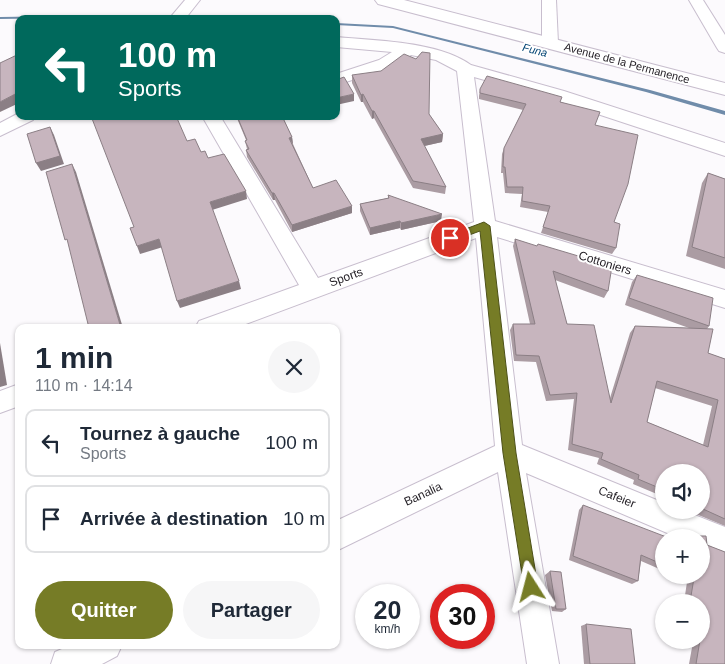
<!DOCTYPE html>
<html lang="fr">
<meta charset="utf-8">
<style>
body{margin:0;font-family:Arial,sans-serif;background:#f6f6f7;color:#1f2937;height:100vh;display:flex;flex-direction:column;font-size:19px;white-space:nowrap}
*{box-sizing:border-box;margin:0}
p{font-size:16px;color:#747a83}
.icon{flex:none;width:28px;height:28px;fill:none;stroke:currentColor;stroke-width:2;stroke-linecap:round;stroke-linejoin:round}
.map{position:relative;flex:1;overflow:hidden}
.sheet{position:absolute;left:15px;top:324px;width:325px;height:325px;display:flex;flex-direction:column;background:#fff;border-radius:10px;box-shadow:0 1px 4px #0004}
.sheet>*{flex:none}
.top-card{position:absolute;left:15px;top:15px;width:325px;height:105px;border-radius:10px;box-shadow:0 1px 4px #0004;background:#00695c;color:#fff;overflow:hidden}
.buttons{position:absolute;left:655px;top:464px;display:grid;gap:10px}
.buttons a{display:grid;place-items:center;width:55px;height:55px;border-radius:50%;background:#fff;box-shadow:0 1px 4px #0004;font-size:25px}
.speed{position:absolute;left:355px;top:584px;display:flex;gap:10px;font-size:25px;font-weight:700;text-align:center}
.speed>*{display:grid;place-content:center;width:65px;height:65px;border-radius:50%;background:#fff;box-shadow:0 1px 4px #0004;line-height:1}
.speed small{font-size:12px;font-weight:400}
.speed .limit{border:8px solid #d22;background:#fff;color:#111}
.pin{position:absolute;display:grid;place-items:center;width:42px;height:42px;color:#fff;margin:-21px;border:2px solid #fff;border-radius:50%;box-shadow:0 1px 5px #0007}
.me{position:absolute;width:55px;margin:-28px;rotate:351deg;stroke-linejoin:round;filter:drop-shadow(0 0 4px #0008)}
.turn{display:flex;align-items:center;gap:18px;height:105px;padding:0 20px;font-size:22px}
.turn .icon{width:65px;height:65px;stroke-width:2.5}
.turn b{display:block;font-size:35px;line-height:42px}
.round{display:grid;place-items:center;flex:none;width:52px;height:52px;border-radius:26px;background:#f6f6f7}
.head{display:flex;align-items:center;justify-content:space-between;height:85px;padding:0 20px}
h1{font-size:30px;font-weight:700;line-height:38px}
.button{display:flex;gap:10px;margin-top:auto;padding:10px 20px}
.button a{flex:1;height:58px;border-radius:30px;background:#767c26;color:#fff;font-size:20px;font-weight:700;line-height:58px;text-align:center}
.button a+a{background:#f6f6f7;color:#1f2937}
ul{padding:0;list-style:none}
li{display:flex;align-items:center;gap:15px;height:68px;margin:0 10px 8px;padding:0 10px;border:2px solid #e0e1e3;border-radius:10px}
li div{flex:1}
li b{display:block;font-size:19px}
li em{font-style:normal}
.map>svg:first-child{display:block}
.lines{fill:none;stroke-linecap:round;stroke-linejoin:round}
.stream{fill:#708caa;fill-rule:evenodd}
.minor-casing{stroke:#c8bece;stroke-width:2}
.tertiary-casing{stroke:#c8bece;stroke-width:2}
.minor{fill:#fff;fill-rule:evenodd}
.tertiary{fill:#fff;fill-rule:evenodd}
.wall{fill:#ab9ca3;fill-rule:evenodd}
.shaded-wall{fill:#8b7f85}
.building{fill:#c7b5be;stroke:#8b7f85;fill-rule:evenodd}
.route{fill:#767c26;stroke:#4d5119}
.labels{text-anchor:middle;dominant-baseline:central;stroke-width:4;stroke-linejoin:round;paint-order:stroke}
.far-water-label{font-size:11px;font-style:italic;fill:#004374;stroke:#fff}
.far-street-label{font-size:11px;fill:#211d23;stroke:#fff}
.street-label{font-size:12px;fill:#211d23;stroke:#fff}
</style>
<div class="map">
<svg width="725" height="664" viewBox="0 0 725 664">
<rect width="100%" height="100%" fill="#fcfafd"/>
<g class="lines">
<!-- stream -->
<g class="stream">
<polygon points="135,15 202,18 204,19 135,17 0,19 0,17"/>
<polygon points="336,23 393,26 650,90 725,111 725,115 646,92 393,28 336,25"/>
</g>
<!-- minor casing -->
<g class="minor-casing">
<g id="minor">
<polygon points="185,0 200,0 185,19 169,19"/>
<polygon points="542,0 556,0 558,43 556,46 544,46 542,43"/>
<polygon points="689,0 703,0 725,35 725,53 719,51 717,48"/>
<path d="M336 37C377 41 437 41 471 65L564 91 725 143V156L552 99 474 77 495 221 725 290V308L497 237 522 445 664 503V510H682L725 527V557L701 547V538H679L526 473 559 664H527L498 472 336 551V521L495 446 476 238 235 328H195L199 321 299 285 202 116H220L318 278 474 222 457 71 436 60 411 55 391 68 336 85V74L379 60 392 52 336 47Z"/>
<polygon points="19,113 19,116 36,116 33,120 0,136 0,123"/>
<polygon points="19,384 19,406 0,413 0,391"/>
<polygon points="71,645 122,645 117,656 102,664 51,664 55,652"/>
</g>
</g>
<!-- tertiary casing -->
<g class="tertiary-casing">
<polygon id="tertiary" points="375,0 404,0 725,83 725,95 378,4"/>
</g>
<!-- minor -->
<use href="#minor" class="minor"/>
<!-- tertiary -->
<use href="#tertiary" class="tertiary"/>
</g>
<!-- wall -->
<g class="wall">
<polygon points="352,75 429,114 443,134 442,142 424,146 446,187 445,194 413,188 374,118 372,119 363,102 361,102 352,83"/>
<polygon points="480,89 561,102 595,125 614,222 616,248 612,254 541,233 548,212 520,207 522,194 505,193 503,173 501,173 502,154 504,148 523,110 479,99 479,96"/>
<polygon points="236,116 286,116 286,118 283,118 292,137 293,144 313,188 352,213 292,232 275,200 273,200 247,157 246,150 247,149 245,141 246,140"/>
<polygon points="708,173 725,179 725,269 686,256 702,183"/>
<polygon points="388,195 441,221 401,230 400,228 370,235 360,211 360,204 388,198"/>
<path d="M515 239 608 291 604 298 555 280 567 324 610 398 630 333 635 326 689 328 625 305 632 282 637 275 709 326 707 329 708 353 725 359V526L696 514 697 511 695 510H701V472H664V497L633 484 634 480 597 464 599 458 568 450 574 399 546 401 536 362 514 361 510 330 513 324H530L513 246ZM655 388 712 406 703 445 647 422Z"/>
<polygon points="583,505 664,538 664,571 641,561 638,581 632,584 569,560 579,510"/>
<polygon points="699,536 706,536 707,545 725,552 725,664 689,664 693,642 689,640 701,640 701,602 684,602 687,582 672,575 701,575 701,538 696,538"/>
<polygon points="550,571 566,609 562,612 552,611 545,575"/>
<polygon points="586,624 635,664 584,664 581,626"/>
</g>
<!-- shaded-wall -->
<g class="shaded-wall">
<polygon points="19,92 19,103 0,112 0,102"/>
<polygon points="354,94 354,101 336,105 336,98"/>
<polygon points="363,94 363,102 361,102 361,95"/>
<polygon points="372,111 374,111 374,118 372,119"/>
<polygon points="50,127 54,135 64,164 41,171 36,163"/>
<polygon points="443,134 442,142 420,147 421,139"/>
<polygon points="292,137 293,144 289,138"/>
<polygon points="72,164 76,172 123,328 121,328"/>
<polygon points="246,191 247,199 212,210 210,202"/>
<polygon points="272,193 274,193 275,200 273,200"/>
<polygon points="352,206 352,213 292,232 292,225"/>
<polygon points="442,214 441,221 401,230 401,223"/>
<polygon points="400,221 400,228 370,235 370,228"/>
<polygon points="159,239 163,247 140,254 137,246"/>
<polygon points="239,281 241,289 180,308 177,301"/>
<polygon points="0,343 7,385 0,387"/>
</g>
<!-- building -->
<g class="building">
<polygon points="422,52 430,53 429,114 443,134 421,139 446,187 413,181 374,111 372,111 363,94 361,95 352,75 381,71 404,54 416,59"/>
<polygon points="19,54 19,92 0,102 0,63"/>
<polygon points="487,76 562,97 560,102 600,112 595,125 638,135 628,184 614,222 620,224 616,248 543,227 550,206 522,201 523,187 507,187 505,167 503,167 504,148 526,104 480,93 480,89"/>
<polygon points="344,77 354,94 336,98 336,80"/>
<polygon points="91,116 176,116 187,141 195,139 201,152 205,151 208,158 224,154 246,191 210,202 239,281 177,301 159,239 137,246 130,228 134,227"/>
<polygon points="237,116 282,116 292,137 289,138 313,188 336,180 352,206 292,225 274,193 272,193 246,150 249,149 245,141 247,140"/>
<polygon points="50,127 60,156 36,163 27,134"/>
<polygon points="72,164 121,328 89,328 67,239 65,240 46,172"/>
<polygon points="708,173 725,179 725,258 692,247"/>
<polygon points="388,195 442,214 401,223 400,221 370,228 360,204 389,198"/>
<path d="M515 239 537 246 538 244 612 266 608 291 553 271 567 324 594 325 611 403 635 326 713 329 708 353 725 359V519L703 509V506L701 505V472H664V490L638 479 639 475 601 459 603 453 572 444 577 393 550 395 539 356 516 355 513 324H535ZM657 381 718 400 708 447 647 422Z"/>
<polygon points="637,275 713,298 709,326 629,298"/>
<polygon points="583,505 669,538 664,538 664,565 641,555 638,581 573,556"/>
<polygon points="699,536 706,536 707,545 725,552 725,664 696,664 700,640 701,640 701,602 690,602 694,578 686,575 701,575 701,538 699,538"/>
<polygon points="550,571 561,572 566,609 556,609"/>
<polygon points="586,624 631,629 635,664 590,664"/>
</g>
<!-- route -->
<polygon class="route" points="484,222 490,226 516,453 538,587 536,593 531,595 526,593 524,587 503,453 480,231 450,242 445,238 447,236"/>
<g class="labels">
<!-- far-water labels -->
<g class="far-water-label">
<text transform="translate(535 50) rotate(14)">Funa</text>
</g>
<!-- far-street labels -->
<g class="far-street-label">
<text transform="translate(627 63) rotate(15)">Avenue de la Permanence</text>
</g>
<!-- street labels -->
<g class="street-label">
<text transform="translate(605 263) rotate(17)">Cottoniers</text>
<text transform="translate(346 277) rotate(-20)">Sports</text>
<text transform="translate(423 494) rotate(-25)">Banalia</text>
<text transform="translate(617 497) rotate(22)">Cafeier</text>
</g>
</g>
</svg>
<div class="buttons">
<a><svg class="icon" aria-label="sound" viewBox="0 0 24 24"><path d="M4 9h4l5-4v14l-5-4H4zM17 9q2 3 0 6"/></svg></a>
<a>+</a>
<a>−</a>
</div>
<div class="speed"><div>20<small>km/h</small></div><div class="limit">30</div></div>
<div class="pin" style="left:450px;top:238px;background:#d93025"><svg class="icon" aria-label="arrive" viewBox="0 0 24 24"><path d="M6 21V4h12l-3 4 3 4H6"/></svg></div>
<svg class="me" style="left:531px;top:587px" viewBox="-20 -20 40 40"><path d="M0-17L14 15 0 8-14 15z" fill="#767c26" stroke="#fff" stroke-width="4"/></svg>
<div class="top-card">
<div class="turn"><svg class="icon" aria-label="left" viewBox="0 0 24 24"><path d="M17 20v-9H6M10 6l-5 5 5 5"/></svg><div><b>100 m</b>Sports</div></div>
</div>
<section class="sheet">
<div class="head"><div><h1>1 min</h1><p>110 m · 14:14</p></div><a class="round"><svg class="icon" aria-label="close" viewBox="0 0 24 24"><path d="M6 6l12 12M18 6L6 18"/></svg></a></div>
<ul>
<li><svg class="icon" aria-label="left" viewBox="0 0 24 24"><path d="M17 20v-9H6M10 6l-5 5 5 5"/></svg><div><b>Tournez à gauche</b><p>Sports</p></div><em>100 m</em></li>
<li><svg class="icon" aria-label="arrive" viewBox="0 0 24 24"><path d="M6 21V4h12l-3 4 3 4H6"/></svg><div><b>Arrivée à destination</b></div><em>10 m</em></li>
</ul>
<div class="button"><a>Quitter</a><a>Partager</a></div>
</section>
</div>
